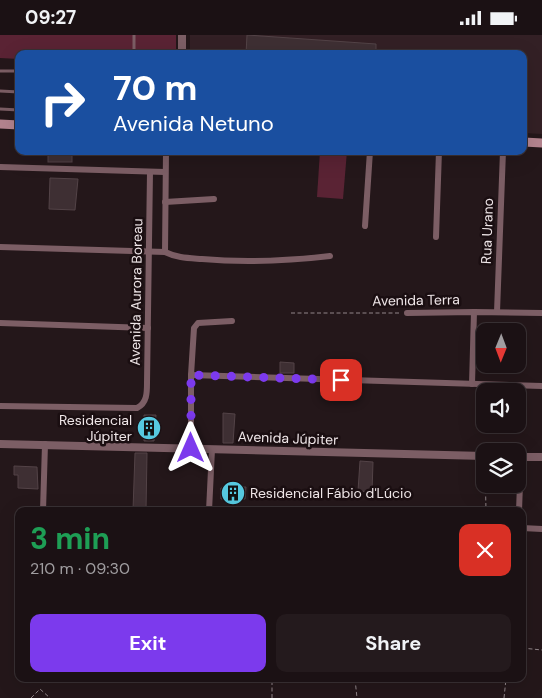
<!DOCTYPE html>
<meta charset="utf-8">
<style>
body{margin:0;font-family:"DM Sans",sans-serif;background:#241a1d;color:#f1f3f6;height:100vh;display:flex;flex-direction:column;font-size:19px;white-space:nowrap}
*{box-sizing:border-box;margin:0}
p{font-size:16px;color:#a09da0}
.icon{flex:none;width:28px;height:28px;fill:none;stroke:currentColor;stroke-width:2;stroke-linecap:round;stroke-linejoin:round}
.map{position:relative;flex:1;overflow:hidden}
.sheet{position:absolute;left:15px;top:472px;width:511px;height:175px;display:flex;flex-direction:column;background:#1b1114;border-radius:10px;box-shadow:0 5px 20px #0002,0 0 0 1px #393134}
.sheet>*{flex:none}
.top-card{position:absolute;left:15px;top:15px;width:512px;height:105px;border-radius:10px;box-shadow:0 5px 20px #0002,0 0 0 1px #393134;background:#1a4fa0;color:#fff;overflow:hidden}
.needle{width:32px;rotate:181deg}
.controls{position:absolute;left:476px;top:288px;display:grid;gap:10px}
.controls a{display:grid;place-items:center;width:50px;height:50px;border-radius:10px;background:#1b1114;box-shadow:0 5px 20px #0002,0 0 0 1px #393134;font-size:25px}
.pin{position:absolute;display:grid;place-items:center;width:42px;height:42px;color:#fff;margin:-21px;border-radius:10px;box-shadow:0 2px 8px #0006}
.me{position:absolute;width:55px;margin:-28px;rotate:0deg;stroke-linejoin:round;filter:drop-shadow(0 0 4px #0008)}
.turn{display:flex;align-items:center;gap:18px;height:105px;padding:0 15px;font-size:22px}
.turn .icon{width:65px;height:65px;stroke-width:2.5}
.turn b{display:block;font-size:35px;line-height:42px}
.round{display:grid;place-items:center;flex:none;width:52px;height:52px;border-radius:10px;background:#241a1d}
.summary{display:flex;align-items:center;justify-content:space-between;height:85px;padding:0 15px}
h1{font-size:30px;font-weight:700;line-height:38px;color:#1e9e55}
.cta{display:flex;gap:10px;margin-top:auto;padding:10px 15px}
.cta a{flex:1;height:58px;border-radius:10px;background:#7c3aed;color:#fff;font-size:20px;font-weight:700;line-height:58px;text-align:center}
.cta a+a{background:#241a1d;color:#f1f3f6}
.status{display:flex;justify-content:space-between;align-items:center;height:35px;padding:0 25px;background:#1b1114;direction:ltr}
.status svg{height:14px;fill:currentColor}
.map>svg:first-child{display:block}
.built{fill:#332025}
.green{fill:#5a2334}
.building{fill:#3e2f33;stroke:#534347}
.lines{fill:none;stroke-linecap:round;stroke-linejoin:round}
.path{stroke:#918689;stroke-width:1;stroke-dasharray:4 2.5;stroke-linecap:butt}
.service{stroke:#7c5e65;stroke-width:3}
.minor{stroke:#7c5e65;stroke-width:6}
.tertiary{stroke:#7c5e65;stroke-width:8}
.secondary{stroke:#b4848f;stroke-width:9}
.route{stroke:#7c3aed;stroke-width:9;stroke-dasharray:0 16.2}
.labels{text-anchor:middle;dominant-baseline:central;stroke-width:5;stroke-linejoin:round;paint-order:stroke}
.street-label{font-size:14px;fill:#efe6e8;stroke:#1a0e11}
.poi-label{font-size:14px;fill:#efe6e8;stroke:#1a0e11;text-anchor:end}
</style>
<div class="status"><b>09:27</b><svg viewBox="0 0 49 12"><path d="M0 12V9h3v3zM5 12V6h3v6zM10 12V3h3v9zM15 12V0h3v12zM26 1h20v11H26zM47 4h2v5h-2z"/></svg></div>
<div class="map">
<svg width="542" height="663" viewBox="0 0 542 663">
<rect width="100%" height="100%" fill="#24171a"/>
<!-- built -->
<polygon class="built" points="190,0 542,0 542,99 524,98 524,19 190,19"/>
<!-- green -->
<g class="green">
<polygon points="0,0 176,0 176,19 19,19 19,24 0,23"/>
<polygon points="320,116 347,116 343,164 317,162"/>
</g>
<!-- building -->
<g class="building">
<polygon points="247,0 376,9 376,19 246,19"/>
<rect x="48" y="116" width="24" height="11"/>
<polygon points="50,143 78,144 75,175 49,174"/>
<polygon points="280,327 294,328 294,338 280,338"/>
<polygon points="223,378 235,379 233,408 223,408"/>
<polygon points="144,380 156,380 154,406 144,406"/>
<polygon points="135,418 147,418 146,476 133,475"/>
<polygon points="360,426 373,427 372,457 358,456"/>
<polygon points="14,431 37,432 38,454 18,453 18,440 14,440"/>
<polygon points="246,452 245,464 221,464 221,453"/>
</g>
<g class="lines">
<!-- path -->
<g class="path">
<polyline points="291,278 401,278"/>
<polyline points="485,429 486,476"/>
<polyline points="522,613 542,615"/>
<polyline points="355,644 357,663"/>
<polyline points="31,663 40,654 50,663"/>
<polyline points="272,663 272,644"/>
<polyline points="504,663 506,644"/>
</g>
<!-- service -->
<g class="service">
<polyline points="134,19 134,0"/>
<polyline points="0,36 19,36"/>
<polyline points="0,56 19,57"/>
<polyline points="0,74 19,75"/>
</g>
<!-- minor -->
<g class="minor">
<polyline points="0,132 165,137"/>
<polyline points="165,167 214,164"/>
<polyline points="365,191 370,116"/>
<polyline points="436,202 439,116"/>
<path d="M0 212 165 217C177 223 189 223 202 224 245 228 287 226 330 221"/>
<polyline points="165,217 166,116"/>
<polyline points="497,277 503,116"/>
<polyline points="407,278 474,277 542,278"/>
<polyline points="0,288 148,293"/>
<polyline points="191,340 542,351"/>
<polyline points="472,349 474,277"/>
<path d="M0 371 137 373C147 368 147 358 147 348L150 137"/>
<polyline points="191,413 191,340 194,293 198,288 232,286"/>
<polyline points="43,476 45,409"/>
<polyline points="209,476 212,414"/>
<polyline points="519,476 521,422"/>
<polyline points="522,493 542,494"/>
</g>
<!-- tertiary -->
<g class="tertiary">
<polyline points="182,19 182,0"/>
<polyline points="0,409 485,421"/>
<polyline points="518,422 542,422"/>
</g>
<!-- secondary -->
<g class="secondary">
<polyline points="0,89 19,90"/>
<polyline points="524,107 542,108"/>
</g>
</g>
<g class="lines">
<!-- route -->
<polyline class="route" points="191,413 191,340 341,345"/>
</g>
<!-- icons -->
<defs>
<g id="building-disc" transform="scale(1.25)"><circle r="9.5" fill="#56c9e0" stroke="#1a0e11"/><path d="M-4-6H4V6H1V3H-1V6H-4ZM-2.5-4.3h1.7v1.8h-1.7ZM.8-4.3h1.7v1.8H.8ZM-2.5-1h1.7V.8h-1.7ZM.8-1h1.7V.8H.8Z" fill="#111"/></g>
</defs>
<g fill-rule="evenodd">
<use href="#building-disc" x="149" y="393"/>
<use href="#building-disc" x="233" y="458"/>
</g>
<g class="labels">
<!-- street labels -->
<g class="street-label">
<text transform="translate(487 196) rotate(-88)">Rua Urano</text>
<text transform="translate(136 257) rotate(-89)">Avenida Aurora Boreau</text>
<text transform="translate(416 265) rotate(-1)">Avenida Terra</text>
<text transform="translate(288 403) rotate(2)">Avenida Júpiter</text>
</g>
<!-- poi labels -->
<g class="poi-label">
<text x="132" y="385">Residencial<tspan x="132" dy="16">Júpiter</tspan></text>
<text x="250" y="458" text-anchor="start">Residencial Fábio d'Lúcio</text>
</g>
</g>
</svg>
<div class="controls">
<a><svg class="needle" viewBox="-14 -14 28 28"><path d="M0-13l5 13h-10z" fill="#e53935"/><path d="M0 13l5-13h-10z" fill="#a09da0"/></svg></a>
<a><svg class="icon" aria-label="sound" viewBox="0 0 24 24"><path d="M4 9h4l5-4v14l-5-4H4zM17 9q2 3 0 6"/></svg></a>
<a><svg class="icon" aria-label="layers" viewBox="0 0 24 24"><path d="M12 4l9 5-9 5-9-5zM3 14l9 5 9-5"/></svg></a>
</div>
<div class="pin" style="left:341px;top:345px;background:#d93025"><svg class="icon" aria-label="arrive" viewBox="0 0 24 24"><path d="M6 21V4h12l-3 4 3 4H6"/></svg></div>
<svg class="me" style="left:191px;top:413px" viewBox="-20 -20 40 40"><path d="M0-17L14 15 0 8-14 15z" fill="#7c3aed" stroke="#fff" stroke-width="4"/></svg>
<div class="top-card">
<div class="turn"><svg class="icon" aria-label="right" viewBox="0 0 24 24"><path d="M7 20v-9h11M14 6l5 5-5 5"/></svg><div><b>70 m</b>Avenida Netuno</div></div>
</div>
<section class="sheet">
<div class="summary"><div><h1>3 min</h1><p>210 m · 09:30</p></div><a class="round" style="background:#d93025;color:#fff"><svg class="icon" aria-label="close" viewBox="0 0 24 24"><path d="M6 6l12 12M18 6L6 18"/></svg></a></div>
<div class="cta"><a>Exit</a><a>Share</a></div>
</section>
</div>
